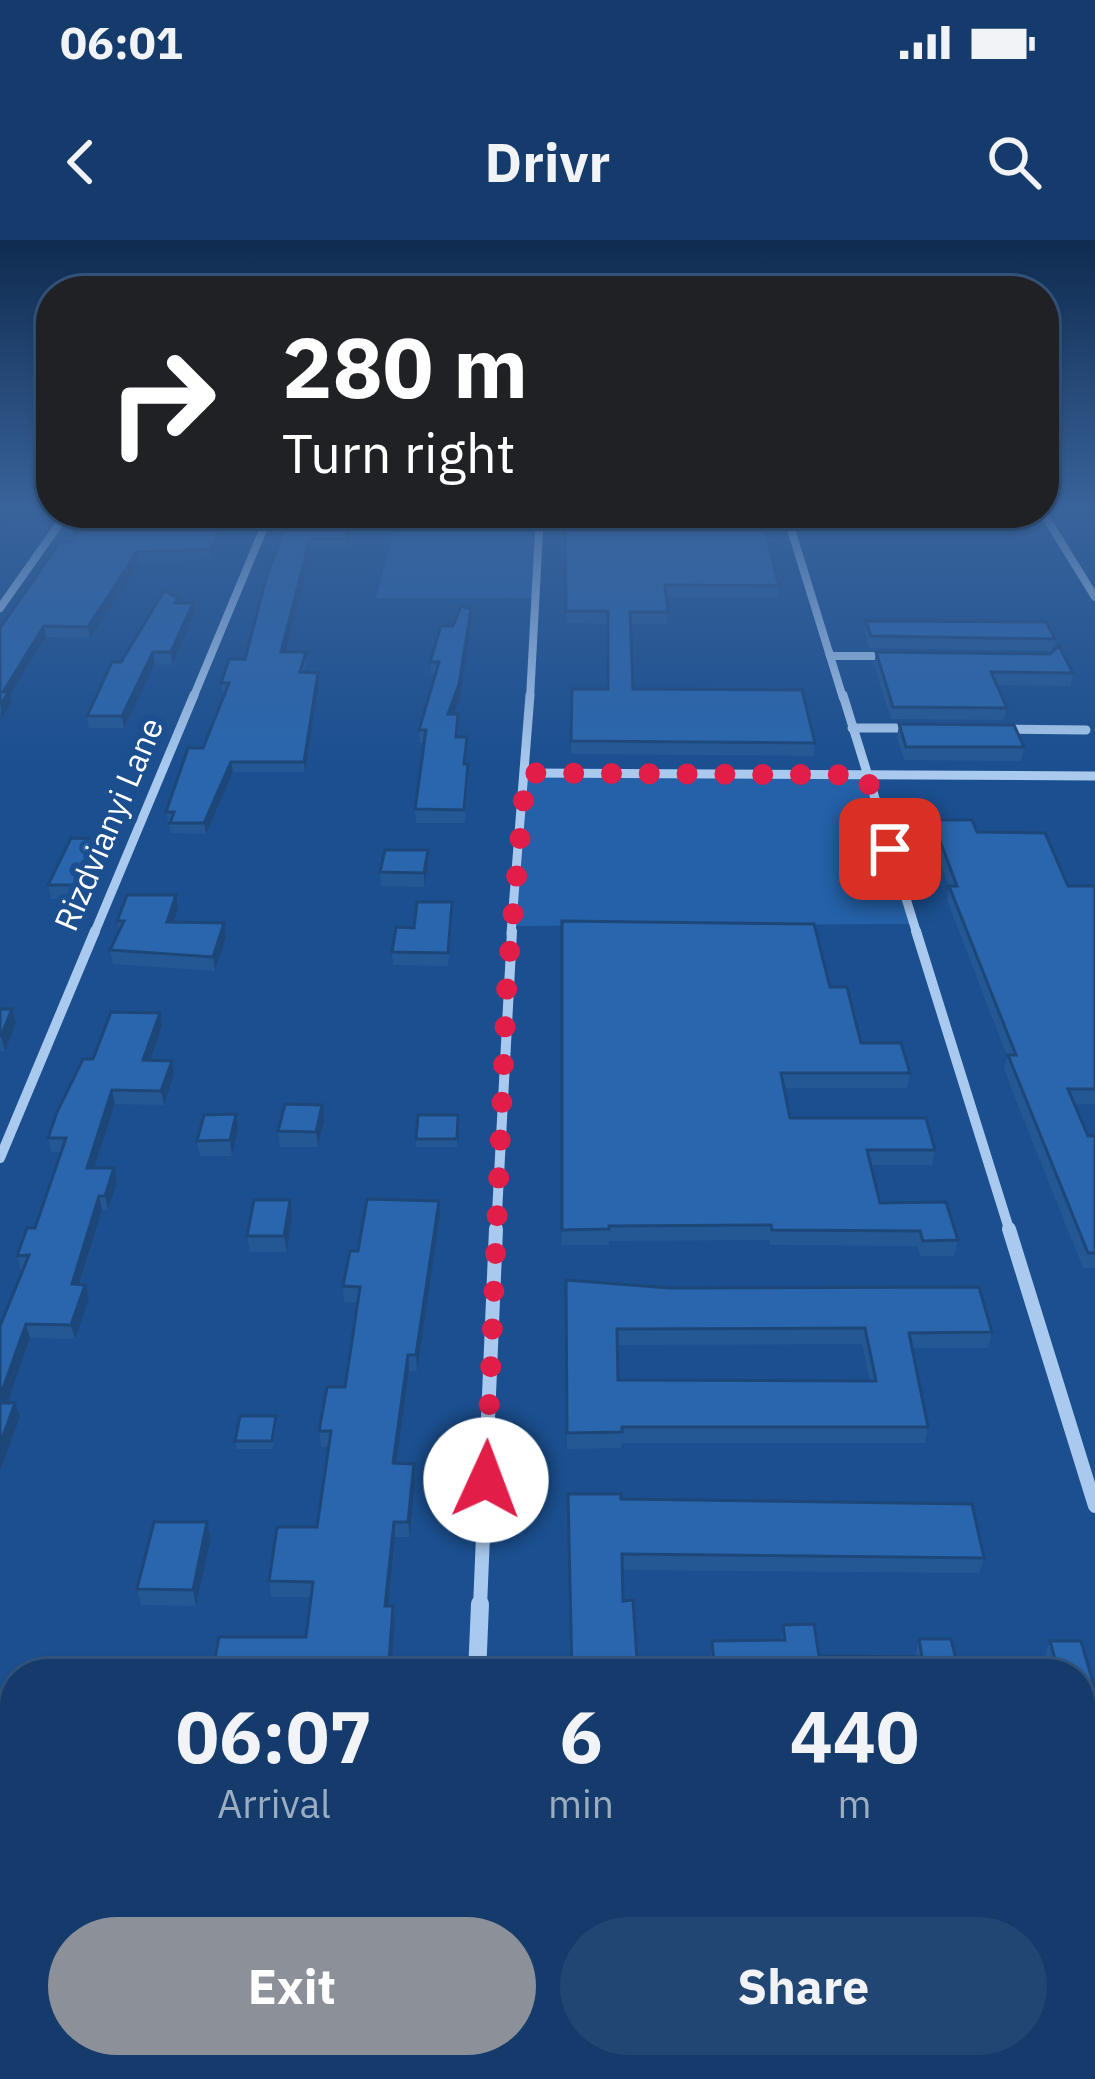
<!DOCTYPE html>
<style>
body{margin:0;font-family:"IBM Plex Sans",sans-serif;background:#214673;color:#f1f3f6;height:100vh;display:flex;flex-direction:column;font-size:45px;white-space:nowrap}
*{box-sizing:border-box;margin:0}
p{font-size:39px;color:#9dadc1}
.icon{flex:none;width:66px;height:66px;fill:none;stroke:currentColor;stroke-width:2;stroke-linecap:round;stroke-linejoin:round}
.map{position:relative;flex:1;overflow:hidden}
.details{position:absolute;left:0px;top:1419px;width:1095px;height:420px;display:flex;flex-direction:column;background:#143b6b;border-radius:48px 48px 0 0;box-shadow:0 3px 9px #0004,0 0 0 3px #33557e}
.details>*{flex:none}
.guide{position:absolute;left:36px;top:36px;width:1023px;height:252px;border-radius:48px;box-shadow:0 3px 9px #0004,0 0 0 3px #33557e;background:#202124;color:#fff;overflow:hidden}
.pin{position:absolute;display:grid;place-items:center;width:102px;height:102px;color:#fff;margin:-51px;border-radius:24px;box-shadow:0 6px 18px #0006}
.me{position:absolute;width:132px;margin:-66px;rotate:2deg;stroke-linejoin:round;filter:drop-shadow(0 0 9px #0008)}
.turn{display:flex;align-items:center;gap:42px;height:252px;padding:0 48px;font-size:54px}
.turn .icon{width:156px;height:156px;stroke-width:2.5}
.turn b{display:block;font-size:84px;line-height:102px}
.eta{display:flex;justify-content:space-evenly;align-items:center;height:204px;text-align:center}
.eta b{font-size:72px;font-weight:800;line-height:84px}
.action{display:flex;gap:24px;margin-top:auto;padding:24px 48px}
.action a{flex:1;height:138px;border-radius:72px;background:#8c9099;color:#fff;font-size:48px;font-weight:800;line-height:138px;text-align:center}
.action a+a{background:#214673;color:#f1f3f6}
.status{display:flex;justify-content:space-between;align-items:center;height:84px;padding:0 60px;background:#143b6b;direction:ltr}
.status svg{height:33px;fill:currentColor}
header{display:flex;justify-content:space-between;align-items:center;height:156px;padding:0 48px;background:#143b6b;font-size:54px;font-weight:800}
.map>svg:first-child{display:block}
.green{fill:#2461a8}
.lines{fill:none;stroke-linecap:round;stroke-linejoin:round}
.street-far4{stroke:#a9c9ee;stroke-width:8}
.street-far3{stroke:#a9c9ee;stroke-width:9}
.street-far2{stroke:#a9c9ee;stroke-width:10}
.street-far1{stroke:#a9c9ee;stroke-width:14}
.street{stroke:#a9c9ee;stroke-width:18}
.wall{fill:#245895;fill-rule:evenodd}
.shaded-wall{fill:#1d4779}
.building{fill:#2a66ad;stroke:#1d4779;stroke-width:3;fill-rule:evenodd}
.route{stroke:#e11d48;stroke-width:21;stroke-dasharray:0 37.8}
.labels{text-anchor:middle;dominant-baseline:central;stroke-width:12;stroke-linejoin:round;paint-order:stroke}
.far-street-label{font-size:33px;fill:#fff;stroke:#1b4f8f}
</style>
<div class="status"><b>06:01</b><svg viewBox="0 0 49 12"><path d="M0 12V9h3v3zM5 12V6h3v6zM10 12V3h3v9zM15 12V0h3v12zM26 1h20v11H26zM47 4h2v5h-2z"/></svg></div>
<header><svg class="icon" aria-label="back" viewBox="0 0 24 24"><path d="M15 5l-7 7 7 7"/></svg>Drivr<svg class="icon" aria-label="search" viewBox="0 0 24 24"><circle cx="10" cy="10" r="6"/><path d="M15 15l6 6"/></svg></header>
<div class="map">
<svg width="1095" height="1839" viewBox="0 0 1095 1839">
<rect width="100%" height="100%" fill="#1b4f8f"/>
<!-- green -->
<g class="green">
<polygon points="398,273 540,273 534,358 376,358"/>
<polygon points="526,533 866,535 913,684 512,686"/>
</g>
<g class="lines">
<!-- street-far4 -->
<g class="street-far4">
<polyline points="786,273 843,458"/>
<polyline points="1043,273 1095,357"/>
<polyline points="0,368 67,273"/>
<polyline points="829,412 830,416 890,416"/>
<polyline points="193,458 270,273"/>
<polyline points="530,458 540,273"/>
</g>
<!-- street-far3 -->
<g class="street-far3">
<polyline points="843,455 917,694"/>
<polyline points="852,488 911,488"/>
<polyline points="1003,489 1086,490"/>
<polyline points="526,533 1095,536"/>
<polyline points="94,694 194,455"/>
<polyline points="511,694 530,455"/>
</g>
<!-- street-far2 -->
<g class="street-far2">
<polyline points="916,691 1010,992"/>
<polyline points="0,918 95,691"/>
<polyline points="496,992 512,691"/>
</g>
<!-- street-far1 -->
<g class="street-far1">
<polyline points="1009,989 1095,1266"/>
<polyline points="480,1367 496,989"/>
</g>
<!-- street -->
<g class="street">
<polyline points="477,1434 480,1364"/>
<polyline points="1080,1564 1095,1637"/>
<polyline points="812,1824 813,1839"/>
<polyline points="453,1839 454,1824"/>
</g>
</g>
<!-- wall -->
<g class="wall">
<polygon points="233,273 212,319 139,323 90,398 46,397 10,455 12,463 0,481 0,388 72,301"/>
<polygon points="291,273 354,273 347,308 311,308 285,412 307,422 304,432 319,443 305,532 233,532 206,594 171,593 166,572 203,508 225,453 223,453 221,443 245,419"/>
<polygon points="565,273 779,346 778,357 666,357 667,384 631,384 633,449 815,503 814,516 571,514 572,449 608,449 607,384 566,383"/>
<polygon points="178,358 178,363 194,375 172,425 155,424 124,488 89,488 87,476 121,422"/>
<polygon points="472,381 460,457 453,474 459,487 458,497 467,497 466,524 469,537 465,583 416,583 415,569 424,503 420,503 419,490 436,434 431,434 430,422 453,386"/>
<polygon points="866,381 1055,399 1052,411 869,408 865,393"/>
<polygon points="876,412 1073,433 1070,446 997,445 1007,468 1004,480 891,479 874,425"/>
<polygon points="899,484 1024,507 1021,521 904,520 897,497"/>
<polygon points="932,580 977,592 1068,646 1095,646 1095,864 1074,864 1088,896 1095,896 1095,1028 1083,1028 1004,830 1007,816 947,660 949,647 929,594"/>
<polygon points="106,612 85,659 51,659 48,645"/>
<polygon points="428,624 424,647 381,646 380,632"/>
<polygon points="178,669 174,682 224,683 226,697 215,731 113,724 110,710 119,690 117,681"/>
<polygon points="453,675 448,726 393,725 392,712 414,688"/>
<polygon points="562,681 830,747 861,803 910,833 907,848 784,848 790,878 935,910 932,925 871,925 880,963 958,1000 954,1016 920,1016 917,1006 770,1005 769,1000 609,1001 609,1005 562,1005"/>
<polygon points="0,769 12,769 16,783 5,811 0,811"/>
<polygon points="162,786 151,820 172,821 174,834 164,865 115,864 95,928 117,942 108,970 102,970 80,1045 89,1059 75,1099 30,1098 8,1163 20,1177 0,1231 0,1086 23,1030 21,1030 17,1016 35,988 61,912 51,912 48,898 93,819"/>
<polygon points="458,875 457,907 416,907 416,899"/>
<polygon points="324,881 318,907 280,907 278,891"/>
<polygon points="238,890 232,916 200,916 197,901"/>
<polygon points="439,961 440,976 417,1131 409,1131 396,1223 414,1224 415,1239 410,1297 395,1297 389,1366 393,1366 395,1382 391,1434 212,1434 306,1397 311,1357 271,1357 269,1341 317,1287 329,1207 321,1207 319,1191 345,1147 358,1063 344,1062 343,1046 358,1011"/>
<polygon points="292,976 287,1012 250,1012 247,996"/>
<path d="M566 1040 992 1092 988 1108H912L928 1187 925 1203H622L621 1208 567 1209ZM862 1104 870 1141 618 1140V1105Z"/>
<polygon points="276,1176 277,1184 273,1209 237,1209 235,1201"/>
<polygon points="621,1259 984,1318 979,1333 622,1330 571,1434"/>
<polygon points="211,1298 196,1366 141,1365 137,1349"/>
<polygon points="783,1385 819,1416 915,1417 919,1399 956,1420 1045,1419 1045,1416 1050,1401 1095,1449 1095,1477 1094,1481 1080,1481 1080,1434 712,1434 711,1416 712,1401 781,1400"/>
<polygon points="874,1824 1080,1824 1090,1839 875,1839"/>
</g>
<!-- shaded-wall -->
<g class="shaded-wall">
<polygon points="7,268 18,268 0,290 0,277"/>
<polygon points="227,273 233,273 212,319 211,309"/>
<polygon points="351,273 354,273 347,308 346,299"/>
<polygon points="310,299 311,308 283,422 281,412"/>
<polygon points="137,312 139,323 90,398 88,387"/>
<polygon points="193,363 194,375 172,425 171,412"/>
<polygon points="471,369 472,381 460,457 449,487 448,474"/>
<polygon points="44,386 46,397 10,455 12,463 0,481 3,452"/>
<polygon points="153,412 155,424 124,488 122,476"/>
<polygon points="318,433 319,443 305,532 304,522"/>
<polygon points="231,522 233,532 206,594 204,583"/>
<polygon points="103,599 106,612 85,659 82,645"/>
<polygon points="428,610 428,624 424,647 424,633"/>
<polygon points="176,655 178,669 169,697 167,682"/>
<polygon points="224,683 226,697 215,731 213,717"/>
<polygon points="12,769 16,783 5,811 1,796"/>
<polygon points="160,773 162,786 146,834 143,820"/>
<polygon points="172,821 174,834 164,865 161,851"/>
<polygon points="112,850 115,864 90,942 87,928"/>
<polygon points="322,865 324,881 318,907 316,892"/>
<polygon points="236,874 238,890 232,916 230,900"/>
<polygon points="114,928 117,942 108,970 105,956"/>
<polygon points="99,956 102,970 75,1059 72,1044"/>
<polygon points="290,960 292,976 287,1012 284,996"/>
<polygon points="439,961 440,976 417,1131 416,1115"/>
<polygon points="85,1045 89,1059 75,1099 71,1085"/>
<polygon points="26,1084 30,1098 3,1177 0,1168 0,1157"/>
<polygon points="408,1115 409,1131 394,1239 393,1223"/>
<polygon points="15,1163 20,1177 0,1231 0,1204"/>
<polygon points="414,1224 415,1239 410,1297 408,1282"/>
<polygon points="207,1282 211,1298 196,1366 193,1350"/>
<polygon points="394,1282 395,1297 387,1382 385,1366"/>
<polygon points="393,1366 395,1382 391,1434 388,1434"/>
</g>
<!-- building -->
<g class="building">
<polygon points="91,273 227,273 211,309 137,312 88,387 44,386 3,452 9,452 0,465 0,388 60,302 72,301"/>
<polygon points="291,273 351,273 346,299 310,299 281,412 306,412 300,432 318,433 304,522 231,522 204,583 170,583 174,572 166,572 188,508 203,508 229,443 221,443 229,419 245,419 267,335"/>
<polygon points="565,273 761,273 779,346 665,345 668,372 630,372 633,449 802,450 815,503 571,501 572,449 608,449 608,371 566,371"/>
<polygon points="164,351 178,358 175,363 193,363 171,412 153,412 122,476 87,476 112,422 121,422"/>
<polygon points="461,366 471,369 459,444 448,474 458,474 456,497 467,497 464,524 468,524 464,570 415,569 426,490 419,490 439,422 430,422 441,386 453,386"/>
<polygon points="866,381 1046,382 1055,399 871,396"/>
<polygon points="1059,406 1073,433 991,432 1007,468 893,467 876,412 1050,414"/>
<polygon points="899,484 1014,485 1024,507 906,507"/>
<polygon points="932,580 972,580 977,592 1045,593 1068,646 1095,646 1095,849 1068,849 1088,896 1095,896 1095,1013 1088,1013 1008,815 1016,815 949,646 957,646"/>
<polygon points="71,598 103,599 82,645 48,645"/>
<polygon points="385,610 428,610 424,633 380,632"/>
<polygon points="127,655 176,655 167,682 224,683 213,717 110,710 124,681 117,681"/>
<polygon points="417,662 452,662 448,713 392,712 396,687 414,688"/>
<polygon points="562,681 814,684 830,747 847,747 861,803 901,803 910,833 781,833 790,878 926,878 935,910 867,910 880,963 946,962 958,1000 923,1001 920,991 772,990 771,985 609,986 609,989 562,990"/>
<polygon points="0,769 12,769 1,796 0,796"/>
<polygon points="111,772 160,773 143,820 172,821 161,851 112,850 87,928 114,928 105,956 99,956 72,1044 85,1045 71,1085 26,1084 0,1157 0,1086 29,1015 17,1016 27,988 35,988 66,898 48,898 57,872 83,819 93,819"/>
<polygon points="285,864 322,865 316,892 278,891"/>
<polygon points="236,874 230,900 197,901 204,875"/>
<polygon points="418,875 458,875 457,899 416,899"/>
<polygon points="367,959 439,961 416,1115 408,1115 393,1223 414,1224 408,1282 394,1282 385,1366 393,1366 388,1434 212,1434 219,1397 306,1397 313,1342 269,1341 277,1287 317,1287 331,1191 319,1191 327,1147 345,1147 360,1047 343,1046 350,1011 358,1011"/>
<polygon points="254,960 290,960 284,996 247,996"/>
<path d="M566 1040 670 1048 979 1047 992 1092 909 1093 928 1187H622V1192L567 1193ZM865 1088 876 1141 618 1140 617 1089Z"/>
<polygon points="0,1163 15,1163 0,1204"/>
<polygon points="240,1176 276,1176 272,1201 235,1201"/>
<polygon points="568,1254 621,1254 621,1259 972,1264 984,1318 622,1314 623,1361 633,1360 638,1434 572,1434"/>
<polygon points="154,1282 207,1282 193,1350 137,1349"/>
<polygon points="814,1384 819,1416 922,1417 919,1399 951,1399 956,1420 1055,1419 1050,1401 1081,1401 1095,1449 1095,1465 1080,1465 1080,1434 715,1434 712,1401 785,1400 783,1385"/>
<polygon points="1080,1783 1090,1839 881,1839 879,1824 1080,1824"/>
<polygon points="533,1824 620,1824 619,1839 532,1839"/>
<polygon points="672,1824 758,1824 759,1839 672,1839"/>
</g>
<!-- sky -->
<linearGradient id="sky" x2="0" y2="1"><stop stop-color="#0f2b4f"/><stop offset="0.51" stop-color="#39639b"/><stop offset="1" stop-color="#39639b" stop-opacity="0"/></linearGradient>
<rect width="1095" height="526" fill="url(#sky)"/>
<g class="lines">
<!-- route -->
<polyline class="route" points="486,1240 507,741 526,533 866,535 890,609"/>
</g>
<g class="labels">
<!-- far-street labels -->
<g class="far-street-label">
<text transform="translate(108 584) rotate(-67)">Rizdvianyi Lane</text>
</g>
</g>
</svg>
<div class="pin" style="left:890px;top:609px;background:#d93025"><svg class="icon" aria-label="arrive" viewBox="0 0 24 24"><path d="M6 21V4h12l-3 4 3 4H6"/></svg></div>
<svg class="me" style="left:486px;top:1240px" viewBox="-20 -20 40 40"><circle r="19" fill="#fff"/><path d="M0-13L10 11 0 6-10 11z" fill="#e11d48"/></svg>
<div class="guide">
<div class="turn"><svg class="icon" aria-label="right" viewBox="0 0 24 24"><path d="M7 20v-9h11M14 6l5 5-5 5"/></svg><div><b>280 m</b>Turn right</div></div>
</div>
<section class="details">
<div class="eta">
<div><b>06:07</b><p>Arrival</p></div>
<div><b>6</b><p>min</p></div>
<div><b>440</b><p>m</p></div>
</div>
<div class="action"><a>Exit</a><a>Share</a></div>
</section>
</div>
